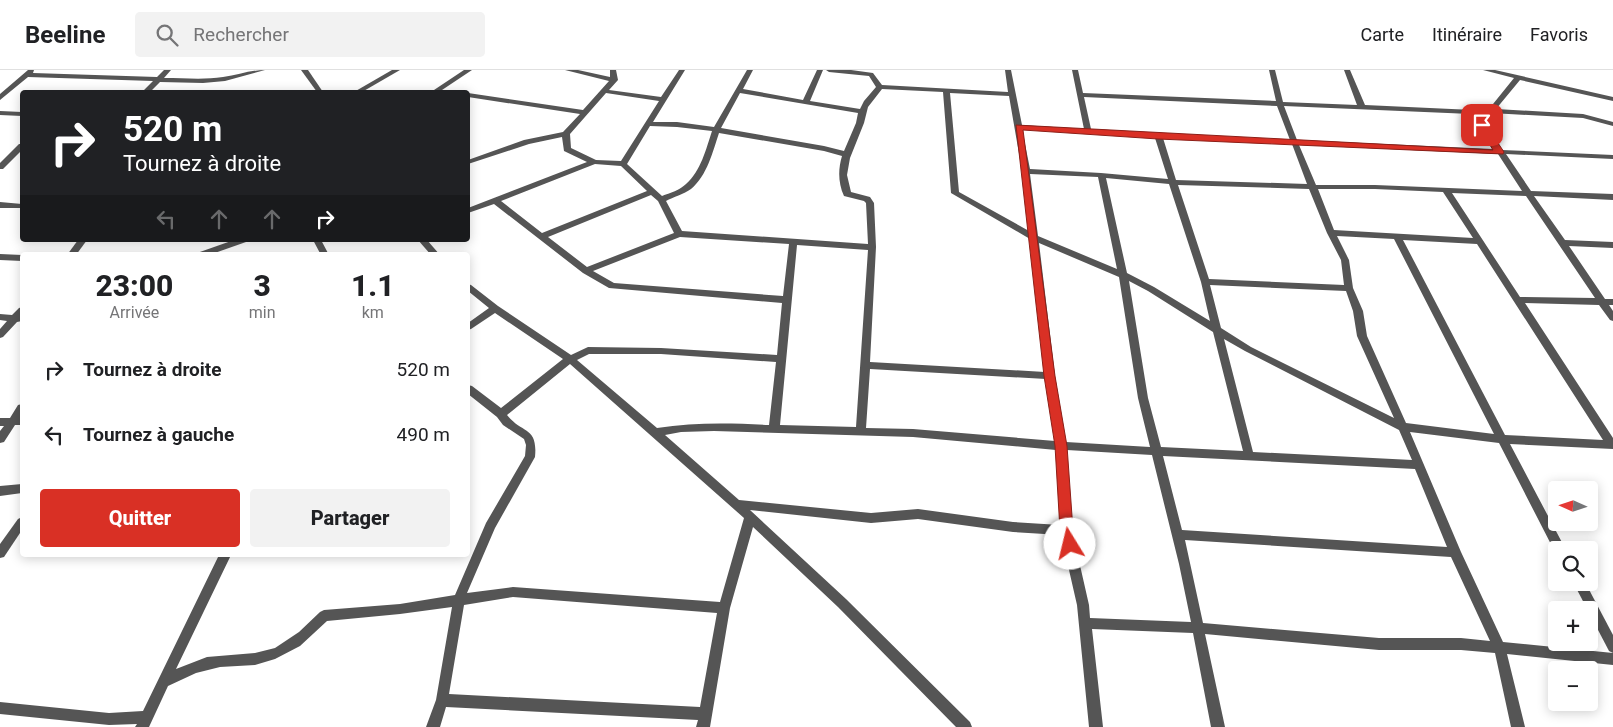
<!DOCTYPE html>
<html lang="fr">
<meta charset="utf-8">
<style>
body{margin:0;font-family:Roboto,sans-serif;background:#f2f2f2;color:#202124;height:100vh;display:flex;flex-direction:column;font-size:19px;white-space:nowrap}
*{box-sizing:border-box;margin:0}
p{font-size:16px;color:#757577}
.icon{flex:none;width:28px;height:28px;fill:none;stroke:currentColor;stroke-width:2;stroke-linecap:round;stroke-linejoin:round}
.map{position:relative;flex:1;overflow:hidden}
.panel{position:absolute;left:20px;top:182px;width:450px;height:305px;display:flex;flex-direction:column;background:#fff;border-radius:5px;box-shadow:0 2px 12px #0003}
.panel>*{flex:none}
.top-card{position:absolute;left:20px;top:20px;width:450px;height:152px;border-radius:5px;box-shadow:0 2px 12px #0003;background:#202124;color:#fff;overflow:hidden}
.needle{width:32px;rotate:273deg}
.controls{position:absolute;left:1548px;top:411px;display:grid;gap:10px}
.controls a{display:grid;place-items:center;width:50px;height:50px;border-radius:5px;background:#fff;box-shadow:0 2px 12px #0003;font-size:25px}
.pin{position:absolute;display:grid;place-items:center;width:42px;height:42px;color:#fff;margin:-21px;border-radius:10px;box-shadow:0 2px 8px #0006}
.me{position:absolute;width:55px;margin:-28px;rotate:351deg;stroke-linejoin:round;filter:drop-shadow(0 0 4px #0008)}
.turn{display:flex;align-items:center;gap:18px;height:105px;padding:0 20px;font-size:22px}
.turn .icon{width:65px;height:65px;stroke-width:2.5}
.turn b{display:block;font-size:35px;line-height:42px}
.lanes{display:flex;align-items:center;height:48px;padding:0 20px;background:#0003;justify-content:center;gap:25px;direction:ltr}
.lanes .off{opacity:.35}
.eta{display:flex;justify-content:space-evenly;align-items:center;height:85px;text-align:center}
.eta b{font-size:30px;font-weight:800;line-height:35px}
.primary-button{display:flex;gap:10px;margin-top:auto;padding:10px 20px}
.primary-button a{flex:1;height:58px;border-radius:5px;background:#d93025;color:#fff;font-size:20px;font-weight:800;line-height:58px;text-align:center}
.primary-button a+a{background:#f2f2f2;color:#202124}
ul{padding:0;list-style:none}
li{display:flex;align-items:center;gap:15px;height:65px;padding:0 20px}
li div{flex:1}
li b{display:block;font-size:19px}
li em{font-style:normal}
header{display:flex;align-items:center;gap:30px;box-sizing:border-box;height:70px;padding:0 25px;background:#fff;border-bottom:1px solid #e0e0e0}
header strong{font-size:24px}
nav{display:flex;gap:28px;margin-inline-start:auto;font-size:18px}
.search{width:350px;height:45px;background:#f2f2f2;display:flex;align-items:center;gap:12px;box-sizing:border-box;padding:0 18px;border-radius:5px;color:#757577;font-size:19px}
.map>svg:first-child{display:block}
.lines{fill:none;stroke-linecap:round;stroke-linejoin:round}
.minor{fill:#555;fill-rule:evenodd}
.route{fill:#d93025;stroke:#8d1f18}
</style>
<header>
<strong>Beeline</strong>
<div class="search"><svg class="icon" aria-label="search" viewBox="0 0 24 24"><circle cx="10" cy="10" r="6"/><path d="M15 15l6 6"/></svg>Rechercher</div>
<nav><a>Carte</a><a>Itinéraire</a><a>Favoris</a></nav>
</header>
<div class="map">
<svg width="1613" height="657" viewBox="0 0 1613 657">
<rect width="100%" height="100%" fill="#fff"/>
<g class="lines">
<!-- minor -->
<g class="minor">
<path d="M28 0H34L33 3 157 7 164 0H171L164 8C184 8 204 10 223 7 238 5 251 0 265 0L225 11 203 13 160 12 150 22H142L153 11 28 7 0 30V24Z"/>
<polygon points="301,0 308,0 323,22 317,22"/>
<polygon points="392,0 400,0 362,22 354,22"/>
<polygon points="464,0 472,0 439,22 431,22"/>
<path d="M565 0H578L610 7V0H616L618 10 609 20 661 27 679 0H685L653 52H677L714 57 747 0H753L743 19 803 30 817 0H823L810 31 860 39 864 31 876 17 869 6 829 2 826 0H851L873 3 882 15 1008 22 1005 0H1011L1022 55 1084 59 1072 0H1078L1083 23 1276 31 1269 0H1275L1283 32 1357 35 1344 0H1350L1365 35 1473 40 1489 39 1514 8 1483 0H1495L1613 27V31L1520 10 1496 39 1583 44 1613 52V56L1583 48 1491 43 1478 44 1502 80 1613 85V89L1506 84 1531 121 1613 124V130L1534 126 1565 170 1613 172V178L1569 176 1605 229H1613V235H1609L1613 241V251L1610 250 1599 235 1525 233 1613 368V379L1510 374 1566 480H1556V484L1499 373 1410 362 1461 482 1503 572 1613 583V595L1507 584 1525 657H1511L1495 583 1461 580H1379L1205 564 1225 657H1211L1193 563 1092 559 1103 657H1089L1077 535 1061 465 1013 462 918 449 871 453 750 440 846 529 970 652 972 657H956L838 537 753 457 730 538 710 657H696L698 650 446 637 440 657H426L436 630 452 537 400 544 327 551 300 576 275 589 255 595 220 597 196 603 168 616 149 657H135L137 654 109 655 0 644V632L109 643 143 641 219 485H231L176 599 207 587 255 583 275 578 299 562 320 542 324 540 400 534 455 525 486 453 525 386 526 375 524 369 503 355 497 347 468 324V315L472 316 501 338 563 289 495 243 471 259 468 260V253L489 238 468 221V214L471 215 498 236 571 285 588 277 661 278 777 285 782 233 609 218 583 203 494 134 468 143V138L587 92 564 81 562 67 529 74 468 94V90L524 70 563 62 580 44 468 27V23L583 40 609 11ZM882 19 943 22 951 123 1030 169 1045 302 870 292 876 177 874 133 870 127 851 122 847 105 850 88 864 53 868 37ZM606 23 659 31 621 91 596 90 571 78 570 64ZM740 23 858 43 856 53 844 81 824 76 721 58ZM950 23 1009 26 1022 101 1029 161 959 122ZM1084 27 1277 36 1290 70 1091 59ZM1284 36 1471 44 1494 79 1297 70ZM650 56 677 57 712 61C706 79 701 101 686 114 680 120 670 123 662 126L627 94ZM1022 59 1155 68 1168 109 1101 103 1030 99ZM719 63 824 81 842 86C838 99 838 113 844 126L864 131 866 133 868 174 682 161 666 131C673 127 684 124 691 119 707 106 713 81 719 63ZM1163 68 1292 74 1307 114 1176 110ZM1299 75 1498 84 1522 121 1375 115H1316ZM595 94 621 96 647 121 542 163 501 131ZM1030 104 1098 107 1117 199 1038 166ZM1106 108 1169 114 1201 212 1210 251 1154 217 1127 203ZM1178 115 1309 119 1327 163 1341 190 1344 215 1209 209ZM1318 119H1375L1443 122 1473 168 1334 160ZM1452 123 1526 126 1595 228 1520 227ZM651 125 658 131 674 163 587 197 548 167ZM1337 166 1394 169 1494 364 1406 353 1367 266 1363 241 1353 218 1349 190ZM680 167 789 174 783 226 614 213 593 201ZM1403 170 1477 174 1603 370 1505 365ZM1039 173 1119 207 1138 328 1150 377 1066 372 1055 306ZM797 175 868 180 856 357 780 355ZM1129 211 1148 221 1213 262 1243 381 1161 377 1148 328ZM1210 215 1346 221 1353 241 1357 266 1394 348 1251 277 1221 258ZM1224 269 1245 281 1399 360 1412 390 1253 382ZM589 284H661L776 292 769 355C732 353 694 352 657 358L577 290ZM570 294 744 448 720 532 513 517 467 523 495 458 535 387C538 356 522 364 507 345ZM870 299 1046 309 1055 371 913 359 866 358ZM714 361 913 367 1056 380 1060 455 1013 452 918 439 871 443 739 430 665 365 681 362ZM1067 380 1152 385 1179 494 1191 552 1090 548 1089 535 1072 460ZM1163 386 1415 399 1447 477 1182 460ZM1185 470 1451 487 1490 571 1461 568H1379L1203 553ZM513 527 717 543 700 637 449 624 464 535Z"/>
<polygon points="0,41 22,42 22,46 0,45"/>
<polygon points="19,74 22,74 22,80 3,99 0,99 0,93"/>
<polygon points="0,132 22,134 22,138 0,138"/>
<polygon points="78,170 87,170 76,185 67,185"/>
<polygon points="234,170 247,170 246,172 209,185 196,185 197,183"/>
<polygon points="313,170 321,170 329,185 321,185"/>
<polygon points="418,170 427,170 440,185 431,185"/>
<polygon points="0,184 22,185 22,191 0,190"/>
<polygon points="22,237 22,251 17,252 3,267 0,268 0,259 7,251 0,250 0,244 12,245 19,238"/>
<polygon points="22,334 22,355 15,355 4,372 0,373 0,361 4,356 0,356 0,348 10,348 18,335"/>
<polygon points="22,414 22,423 0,426 0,416"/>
<polygon points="22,447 22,460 4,487 0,488 0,474 18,449"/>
<polygon points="1573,512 1585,512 1613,565 1613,583 1609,581"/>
</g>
</g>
<!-- route -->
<polygon class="route" points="1482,53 1486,55 1504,82 1503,84 1158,69 1023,60 1055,306 1067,376 1073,460 1076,474 1074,478 1070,480 1065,478 1060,460 1055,376 1044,306 1016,55 1493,80 1478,55"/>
</svg>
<div class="controls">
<a><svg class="needle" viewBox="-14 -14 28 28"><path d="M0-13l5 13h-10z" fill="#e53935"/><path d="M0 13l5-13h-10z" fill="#757577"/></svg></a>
<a><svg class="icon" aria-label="search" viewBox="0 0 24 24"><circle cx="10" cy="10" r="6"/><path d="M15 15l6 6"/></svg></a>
<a>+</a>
<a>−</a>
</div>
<div class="pin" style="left:1482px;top:55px;background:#d93025"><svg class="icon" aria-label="arrive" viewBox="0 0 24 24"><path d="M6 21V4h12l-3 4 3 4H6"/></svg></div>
<svg class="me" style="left:1070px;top:474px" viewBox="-20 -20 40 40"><circle r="19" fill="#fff"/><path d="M0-13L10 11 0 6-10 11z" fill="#d93025"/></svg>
<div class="top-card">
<div class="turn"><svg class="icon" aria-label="right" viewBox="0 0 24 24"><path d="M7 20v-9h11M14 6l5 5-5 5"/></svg><div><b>520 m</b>Tournez à droite</div></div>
<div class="lanes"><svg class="icon off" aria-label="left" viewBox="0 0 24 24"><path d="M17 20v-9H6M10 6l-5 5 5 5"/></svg><svg class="icon off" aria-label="ahead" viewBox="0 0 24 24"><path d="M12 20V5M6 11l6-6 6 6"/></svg><svg class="icon off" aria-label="ahead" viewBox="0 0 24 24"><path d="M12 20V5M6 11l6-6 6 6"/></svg><svg class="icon" aria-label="right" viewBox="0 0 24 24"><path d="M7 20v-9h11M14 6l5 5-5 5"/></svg></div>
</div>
<section class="panel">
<div class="eta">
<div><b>23:00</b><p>Arrivée</p></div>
<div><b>3</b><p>min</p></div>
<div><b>1.1</b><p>km</p></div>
</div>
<ul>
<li><svg class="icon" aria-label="right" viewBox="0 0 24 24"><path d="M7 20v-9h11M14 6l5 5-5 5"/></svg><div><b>Tournez à droite</b></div><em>520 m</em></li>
<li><svg class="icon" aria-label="left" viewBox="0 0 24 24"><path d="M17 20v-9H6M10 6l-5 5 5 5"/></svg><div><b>Tournez à gauche</b></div><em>490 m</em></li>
</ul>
<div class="primary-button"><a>Quitter</a><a>Partager</a></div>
</section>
</div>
